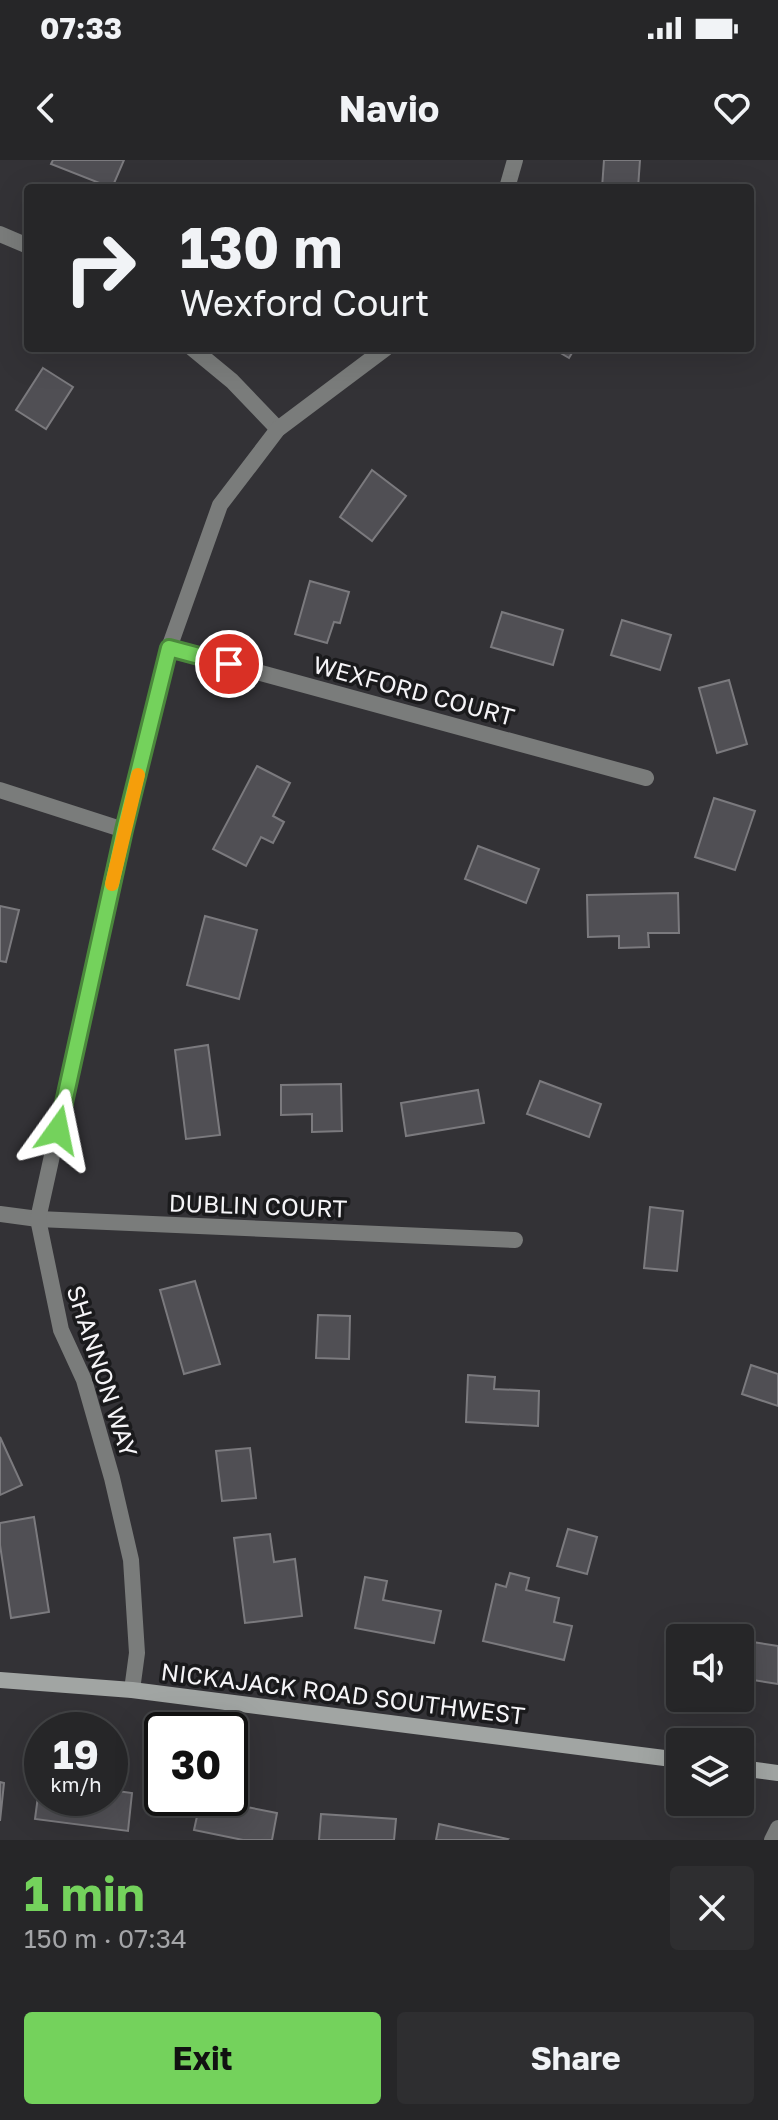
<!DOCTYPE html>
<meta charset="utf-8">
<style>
body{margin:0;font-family:"Golos Text",sans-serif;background:#2e2e30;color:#f1f3f6;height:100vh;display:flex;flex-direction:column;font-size:30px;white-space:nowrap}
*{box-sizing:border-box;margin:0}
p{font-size:26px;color:#a4a5a8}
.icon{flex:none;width:44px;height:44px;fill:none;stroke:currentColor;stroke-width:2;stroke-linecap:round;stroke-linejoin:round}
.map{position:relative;height:1680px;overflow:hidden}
.panel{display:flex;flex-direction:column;background:#262628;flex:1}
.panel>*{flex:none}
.banner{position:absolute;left:24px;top:24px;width:730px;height:168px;border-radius:8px;box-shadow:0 8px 32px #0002,0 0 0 2px #424345;background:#262628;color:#f1f3f6;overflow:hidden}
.buttons{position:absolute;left:666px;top:1464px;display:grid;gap:16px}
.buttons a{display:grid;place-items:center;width:88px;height:88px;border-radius:8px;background:#262628;box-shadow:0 8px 32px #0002,0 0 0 2px #424345;font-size:40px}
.speed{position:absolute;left:24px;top:1552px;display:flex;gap:16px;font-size:40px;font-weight:700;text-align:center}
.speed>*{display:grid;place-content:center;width:104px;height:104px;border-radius:50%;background:#262628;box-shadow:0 8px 32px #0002,0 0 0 2px #424345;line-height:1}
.speed small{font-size:20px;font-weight:400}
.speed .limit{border:4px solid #111;border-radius:12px;background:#fff;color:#111}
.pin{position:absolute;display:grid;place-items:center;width:68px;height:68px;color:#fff;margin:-34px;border:4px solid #fff;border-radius:50%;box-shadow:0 2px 8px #0007}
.me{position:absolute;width:88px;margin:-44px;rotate:12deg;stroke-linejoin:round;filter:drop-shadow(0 0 6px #0008)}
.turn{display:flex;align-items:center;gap:28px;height:168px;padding:0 24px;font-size:36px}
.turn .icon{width:104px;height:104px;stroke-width:2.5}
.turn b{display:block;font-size:56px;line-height:68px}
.round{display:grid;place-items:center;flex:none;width:84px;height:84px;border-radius:8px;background:#2e2e30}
.head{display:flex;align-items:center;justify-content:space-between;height:136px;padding:0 24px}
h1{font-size:48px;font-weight:700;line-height:60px;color:#74d25c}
.action{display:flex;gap:16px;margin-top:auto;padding:16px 24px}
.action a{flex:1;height:92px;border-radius:8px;background:#74d25c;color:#111;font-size:32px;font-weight:700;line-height:92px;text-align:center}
.action a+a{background:#2e2e30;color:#f1f3f6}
.status{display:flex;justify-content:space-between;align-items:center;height:56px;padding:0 40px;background:#262628;direction:ltr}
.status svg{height:22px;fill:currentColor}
header{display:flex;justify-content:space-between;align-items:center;height:104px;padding:0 24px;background:#262628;font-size:36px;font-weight:700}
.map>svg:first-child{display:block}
.building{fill:#504f54;stroke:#7b7a7e;stroke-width:2}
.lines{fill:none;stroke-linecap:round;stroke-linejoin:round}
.street{stroke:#7a7c7b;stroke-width:16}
.secondary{stroke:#a1a5a3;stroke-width:16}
.route-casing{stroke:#4b883c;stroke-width:20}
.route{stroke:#74d25c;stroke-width:14}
.slow{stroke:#f59e0b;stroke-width:14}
.labels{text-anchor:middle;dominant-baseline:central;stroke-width:7;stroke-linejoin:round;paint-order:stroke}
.street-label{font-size:24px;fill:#f5f4f7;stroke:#1a1a1c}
</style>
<div class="status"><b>07:33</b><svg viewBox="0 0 49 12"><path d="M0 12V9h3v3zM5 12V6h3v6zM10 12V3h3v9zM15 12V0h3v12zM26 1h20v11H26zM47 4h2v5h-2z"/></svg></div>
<header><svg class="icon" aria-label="back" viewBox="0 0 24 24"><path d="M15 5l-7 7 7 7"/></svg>Navio<svg class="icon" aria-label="heart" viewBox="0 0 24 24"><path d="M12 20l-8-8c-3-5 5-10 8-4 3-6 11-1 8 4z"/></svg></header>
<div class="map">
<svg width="778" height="1680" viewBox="0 0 778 1680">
<rect width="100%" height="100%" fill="#333236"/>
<!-- building -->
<g class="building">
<polygon points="53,0 124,0 112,28 51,4"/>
<polygon points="604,0 640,0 638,28 602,28"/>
<polygon points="552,188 575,188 569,198"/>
<polygon points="43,208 73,227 46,269 16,250"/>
<polygon points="372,310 406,336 372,381 340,357"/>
<polygon points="310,421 349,432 340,463 334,462 327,483 295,474"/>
<polygon points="502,452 563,470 553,505 491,487"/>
<polygon points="622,460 671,475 660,510 611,495"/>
<polygon points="729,520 747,584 717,593 699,528"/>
<polygon points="257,606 290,623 273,656 284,662 273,683 261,677 246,706 213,689"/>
<polygon points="714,638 755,651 735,710 695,697"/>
<polygon points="478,686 539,709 526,743 465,719"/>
<polygon points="678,733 679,773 648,773 649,787 619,788 619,776 588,777 587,735"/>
<polygon points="0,746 19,750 6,802 0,801"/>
<polygon points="205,756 257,770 239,839 187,825"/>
<polygon points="208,885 220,975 186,979 175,890"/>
<polygon points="540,921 601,944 589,977 527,954"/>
<polygon points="341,924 342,971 312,972 312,954 281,955 281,925"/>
<polygon points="478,930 484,963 406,976 401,943"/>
<polygon points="650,1047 683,1051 677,1111 644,1108"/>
<polygon points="195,1121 220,1204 184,1214 160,1130"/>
<polygon points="318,1155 350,1156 349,1199 316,1198"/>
<polygon points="751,1205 778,1214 778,1246 742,1234"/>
<polygon points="468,1215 495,1217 494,1229 539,1231 538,1266 466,1262"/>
<polygon points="0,1277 22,1325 0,1335"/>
<polygon points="250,1288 256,1338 222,1341 216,1291"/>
<polygon points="34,1357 49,1452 11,1458 0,1385 0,1363"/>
<polygon points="568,1369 597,1377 587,1414 557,1406"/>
<polygon points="270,1374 274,1402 295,1399 302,1456 245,1463 234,1378"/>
<polygon points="510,1413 529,1418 526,1430 559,1438 554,1462 572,1466 564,1500 483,1481 496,1424 506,1427"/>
<polygon points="365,1417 387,1421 383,1440 441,1451 434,1483 355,1468"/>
<polygon points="740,1480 778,1486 778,1524 740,1518"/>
<polygon points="40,1621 42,1622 42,1638 110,1638 110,1630 132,1633 128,1671 35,1659"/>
<polygon points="0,1622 4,1623 0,1661"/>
<polygon points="201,1638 277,1653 272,1680 243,1680 194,1670"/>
<polygon points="321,1654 396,1659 394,1680 319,1680"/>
<polygon points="439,1664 508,1679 507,1680 436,1680"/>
</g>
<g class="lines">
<!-- street -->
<g class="street">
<polyline points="507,28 515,0"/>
<polyline points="0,74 28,86"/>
<polyline points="192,188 232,221 278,269"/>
<polyline points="169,488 646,618"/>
<polyline points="0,630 124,670"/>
<polyline points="0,1054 38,1059 515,1080"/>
<polyline points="132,1530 137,1493 131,1400 112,1318 84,1220 61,1170 38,1059 124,670 169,488 220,345 278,269 386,188"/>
<polyline points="772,1680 778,1668"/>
</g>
<!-- secondary -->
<g class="secondary">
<polyline points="0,1520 132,1530 680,1600"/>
<polyline points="740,1608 778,1613"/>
</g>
</g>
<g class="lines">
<!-- route casing -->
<g class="route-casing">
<polyline id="route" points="58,970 124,670 169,488 229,504"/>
</g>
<!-- route -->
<use href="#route" class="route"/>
<!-- slow -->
<polyline class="slow" points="112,724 138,615"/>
</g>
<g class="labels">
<!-- street labels -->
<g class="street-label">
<text transform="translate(414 530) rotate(15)">WEXFORD COURT</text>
<text transform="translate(258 1045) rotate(2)">DUBLIN COURT</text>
<text transform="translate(103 1211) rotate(72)">SHANNON WAY</text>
<text transform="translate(343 1533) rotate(7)">NICKAJACK ROAD SOUTHWEST</text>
</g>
</g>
</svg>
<div class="buttons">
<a><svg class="icon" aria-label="sound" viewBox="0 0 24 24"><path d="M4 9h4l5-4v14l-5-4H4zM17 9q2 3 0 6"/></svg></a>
<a><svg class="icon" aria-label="layers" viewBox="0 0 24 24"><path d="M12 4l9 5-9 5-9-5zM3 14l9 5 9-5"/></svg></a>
</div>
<div class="speed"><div>19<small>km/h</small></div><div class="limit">30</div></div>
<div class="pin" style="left:229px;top:504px;background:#d93025"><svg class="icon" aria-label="arrive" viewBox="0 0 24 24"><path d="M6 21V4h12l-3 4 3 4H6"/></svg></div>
<svg class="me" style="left:58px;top:970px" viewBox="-20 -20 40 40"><path d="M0-17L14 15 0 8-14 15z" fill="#74d25c" stroke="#fff" stroke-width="4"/></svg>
<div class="banner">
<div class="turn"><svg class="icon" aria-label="right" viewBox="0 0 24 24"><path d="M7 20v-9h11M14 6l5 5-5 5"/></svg><div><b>130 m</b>Wexford Court</div></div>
</div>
</div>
<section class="panel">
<div class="head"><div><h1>1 min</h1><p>150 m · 07:34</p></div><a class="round"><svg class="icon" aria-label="close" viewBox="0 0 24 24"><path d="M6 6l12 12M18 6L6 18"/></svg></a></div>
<div class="action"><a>Exit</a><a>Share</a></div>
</section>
